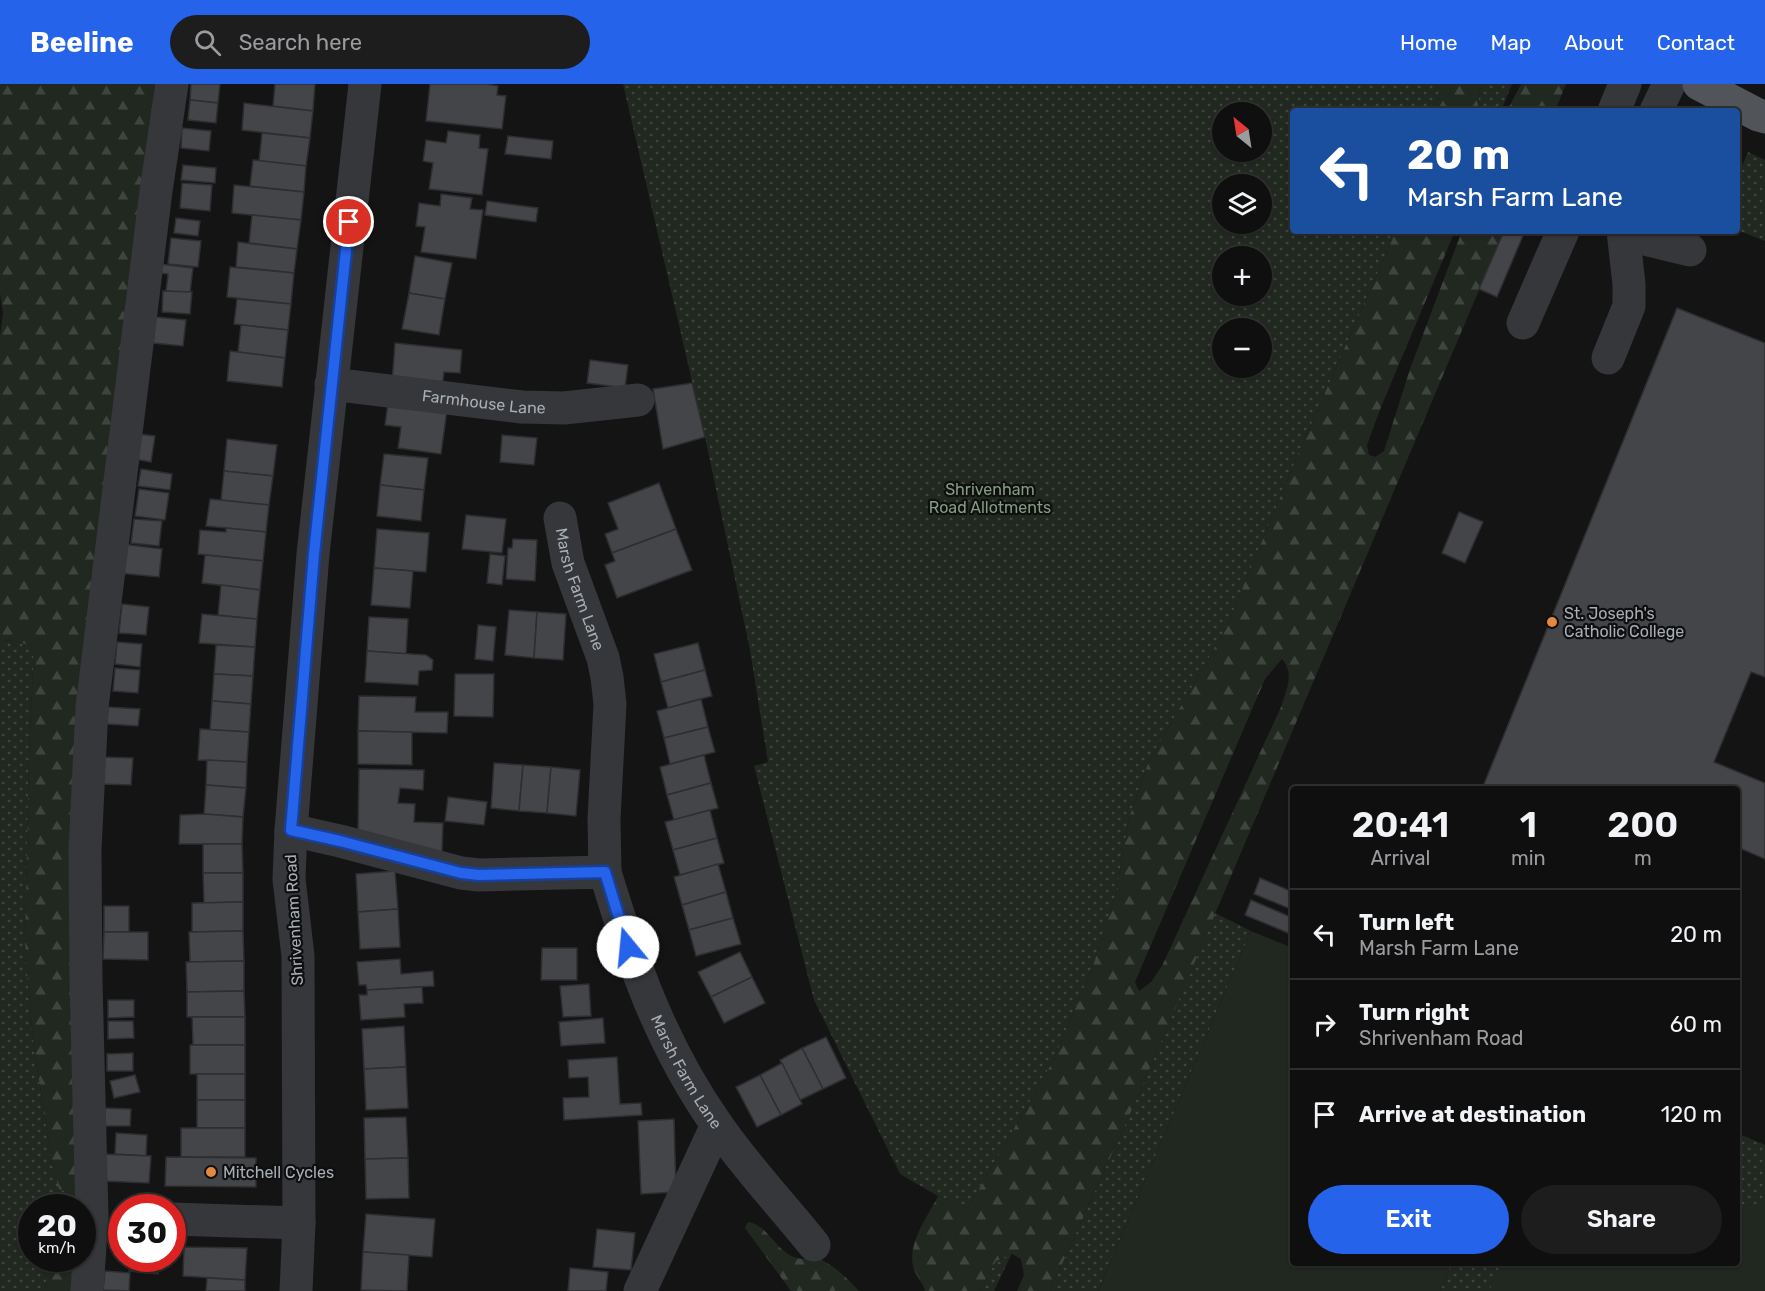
<!DOCTYPE html>
<meta charset="utf-8">
<style>
body{margin:0;font-family:Rubik,sans-serif;background:#1d1d1e;color:#f1f3f6;height:100vh;display:flex;flex-direction:column;font-size:22px;white-space:nowrap}
*{box-sizing:border-box;margin:0}
p{font-size:20px;color:#9b9c9f}
.icon{flex:none;width:33px;height:33px;fill:none;stroke:currentColor;stroke-width:2;stroke-linecap:round;stroke-linejoin:round}
.map{position:relative;flex:1;overflow:hidden}
.side{position:absolute;left:1290px;top:702px;width:450px;height:480px;display:flex;flex-direction:column;background:#0f0f10;border-radius:6px;box-shadow:0 2px 4px #0004,0 0 0 2px #2f2f30}
.side>*{flex:none}
.banner{position:absolute;left:1290px;top:24px;width:450px;height:126px;border-radius:6px;box-shadow:0 2px 4px #0004,0 0 0 2px #2f2f30;background:#1a4fa0;color:#fff;overflow:hidden}
.needle{width:39px;rotate:330deg}
.controls{position:absolute;left:1212px;top:18px;display:grid;gap:12px}
.controls a{display:grid;place-items:center;width:60px;height:60px;border-radius:50%;background:#0f0f10;box-shadow:0 2px 4px #0004,0 0 0 2px #2f2f30;font-size:30px}
.speed{position:absolute;left:18px;top:1110px;display:flex;gap:12px;font-size:30px;font-weight:700;text-align:center}
.speed>*{display:grid;place-content:center;width:78px;height:78px;border-radius:50%;background:#0f0f10;box-shadow:0 2px 4px #0004,0 0 0 2px #2f2f30;line-height:1}
.speed small{font-size:15px;font-weight:400}
.speed .limit{border:9px solid #d22;background:#fff;color:#111}
.pin{position:absolute;display:grid;place-items:center;width:51px;height:51px;color:#fff;margin:-26px;border:3px solid #fff;border-radius:50%;box-shadow:0 2px 6px #0007}
.me{position:absolute;width:66px;margin:-33px;rotate:343deg;stroke-linejoin:round;filter:drop-shadow(0 0 4px #0008)}
.turn{display:flex;align-items:center;gap:21px;height:126px;padding:0 18px;font-size:27px}
.turn .icon{width:78px;height:78px;stroke-width:2.5}
.turn b{display:block;font-size:42px;line-height:51px}
.eta{display:flex;justify-content:space-evenly;align-items:center;height:102px;text-align:center}
.eta b{font-size:36px;font-weight:600;line-height:42px}
.action{display:flex;gap:12px;margin-top:auto;padding:12px 18px}
.action a{flex:1;height:69px;border-radius:36px;background:#2563eb;color:#fff;font-size:24px;font-weight:600;line-height:69px;text-align:center}
.action a+a{background:#1d1d1e;color:#f1f3f6}
ul{padding:0;list-style:none}
li{display:flex;align-items:center;gap:18px;height:90px;padding:0 18px;border-top:2px solid #2f2f30}
li div{flex:1}
li b{display:block;font-size:22px}
li em{font-style:normal}
header{display:flex;align-items:center;gap:36px;box-sizing:border-box;height:84px;padding:0 30px;background:#2563eb;color:#fff}
header strong{font-size:28px}
nav{display:flex;gap:33px;margin-inline-start:auto;font-size:21px}
.search{width:420px;height:54px;background:#1d1d1e;display:flex;align-items:center;gap:15px;box-sizing:border-box;padding:0 21px;border-radius:33px;color:#9b9c9f;font-size:22px}
.map>svg:first-child{display:block}
.green{fill:url(#green-dots);fill-rule:evenodd}
.forest{fill:url(#forest-firs);fill-rule:evenodd}
.pitch{fill:#212820}
.building{fill:#434548;stroke:#2e2e31;stroke-width:1.5}
.lines{fill:none;stroke-linecap:round;stroke-linejoin:round}
.minor{stroke:#35373a;stroke-width:33}
.major{stroke:#515459;stroke-width:33}
.route-casing{stroke:#184099;stroke-width:15}
.route{stroke:#2563eb;stroke-width:10}
.poi-dot{fill:#e28a3f;stroke:#0f0f10;stroke-width:2}
.labels{text-anchor:middle;dominant-baseline:central;stroke-width:4.5;stroke-linejoin:round;paint-order:stroke}
.street-label{font-size:16px;fill:#a7aeb4;stroke:#0f0f10}
.park-label{font-size:16px;fill:#839e7f;stroke:#0f0f10}
.poi-label{font-size:16px;fill:#a7aeb4;stroke:#0f0f10;text-anchor:start}
</style>
<header>
<strong>Beeline</strong>
<div class="search"><svg class="icon" aria-label="search" viewBox="0 0 24 24"><circle cx="10" cy="10" r="6"/><path d="M15 15l6 6"/></svg>Search here</div>
<nav><a>Home</a><a>Map</a><a>About</a><a>Contact</a></nav>
</header>
<div class="map">
<svg width="1765" height="1207" viewBox="0 0 1765 1207">
<defs>
<pattern id="green-dots" width="8" height="8" patternUnits="userSpaceOnUse" patternTransform="scale(1.5)"><rect width="8" height="8" fill="#212820"/><path d="M2 2h.1M6 6h.1" fill="none" stroke="#3e453e" stroke-width="1.8" stroke-linecap="round"/></pattern>
<pattern id="forest-firs" width="22" height="20" patternUnits="userSpaceOnUse" patternTransform="scale(1.5)"><rect width="22" height="20" fill="#212820"/><path d="M5 1l3.5 6h-7zM16 11l3.5 6h-7z" fill="#3e453e"/></pattern>
</defs>
<rect width="100%" height="100%" fill="#141415"/>
<!-- green -->
<g class="green">
<path d="M623 0H1443L1434 27H1293V147H1396L1299 368 1226 544 1148 679 1129 734 1116 810 1093 882 1053 977 968 1124 938 1112 900 1090 814 916 754 682 768 678 750 566 705 353ZM1222 28H1262V68H1222ZM1222 100H1262V140H1222ZM1222 172H1262V212H1222ZM1222 244H1262V284H1222Z"/>
<polygon points="1481,0 1512,0 1501,27 1477,27"/>
<polygon points="1748,68 1765,76 1765,157 1737,146 1737,93"/>
<polygon points="0,556 16,557 34,563 29,672 25,859 33,957 52,1081 84,1116 82,1124 32,1124 32,1174 52,1175 47,1185 45,1207 0,1207"/>
<polygon points="1215,829 1251,847 1098,1207 1050,1207 1138,1012"/>
<polygon points="1737,1049 1765,1061 1765,1207 1440,1207 1452,1179 1737,1179"/>
<polygon points="1012,1169 994,1207 979,1207 996,1177"/>
</g>
<!-- forest -->
<g class="forest">
<polygon points="0,0 165,0 85,622 84,1116 59,1105 52,1081 33,957 25,859 29,672 34,563 16,557 0,556 0,253 3,229 0,210"/>
<polygon points="1443,0 1481,0 1477,27 1434,27"/>
<polygon points="1521,0 1566,0 1555,27 1507,27"/>
<path d="M1396 147H1455L1381 323 1367 361 1369 371 1375 373 1384 367 1410 285 1462 147H1504L1138 1012 1050 1207H1017L1024 1191 1021 1175 1012 1170 996 1177 979 1207H925C923 1198 914 1190 913 1182 908 1158 928 1132 938 1112L968 1124 1053 977 1093 882 1116 810 1129 734 1148 679 1226 544 1299 368ZM1282 575C1295 589 1286 607 1281 623L1162 882 1151 898 1139 907 1135 898 1265 595Z"/>
<path d="M748 1138C770 1141 777 1173 802 1175 808 1175 810 1176 815 1173 833 1180 846 1193 859 1207H791L745 1144Z"/>
<polygon points="52,1175 81,1175 79,1207 45,1207 47,1185"/>
</g>
<!-- pitch -->
<g class="pitch">
<polygon points="1251,847 1293,864 1293,1179 1452,1179 1440,1207 1098,1207"/>
<polygon points="1758,1120 1765,1120 1765,1207 1489,1207 1501,1179 1737,1179 1737,1124"/>
</g>
<!-- building -->
<g class="building">
<polygon points="191,0 220,0 218,19 190,16"/>
<polygon points="275,0 315,0 313,27 273,22"/>
<polygon points="430,0 486,0 498,2 497,11 506,12 502,45 426,37"/>
<polygon points="190,16 218,19 216,39 188,36"/>
<polygon points="244,19 313,27 310,54 242,46"/>
<polygon points="182,44 211,47 209,67 181,64"/>
<polygon points="448,47 480,51 479,64 488,65 482,111 429,105 433,79 423,77 426,56 446,59"/>
<polygon points="262,49 310,54 306,82 259,77"/>
<polygon points="508,52 553,57 551,75 505,70"/>
<polygon points="253,76 306,82 304,108 250,102"/>
<polygon points="183,81 216,84 215,99 181,96"/>
<polygon points="182,99 212,101 210,127 180,124"/>
<polygon points="234,101 304,108 301,136 232,129"/>
<polygon points="441,110 472,114 470,125 483,126 476,175 421,168 425,143 416,142 419,119 440,122"/>
<polygon points="487,117 538,124 536,138 485,131"/>
<polygon points="252,131 301,136 297,165 249,159"/>
<polygon points="176,134 200,137 198,152 174,149"/>
<polygon points="1504,147 1525,147 1497,213 1479,205"/>
<polygon points="171,154 201,157 198,183 168,180"/>
<polygon points="238,158 297,165 294,189 236,183"/>
<polygon points="415,172 452,179 445,215 409,209"/>
<polygon points="159,180 193,184 190,209 166,207 168,190 158,189"/>
<polygon points="230,183 294,189 291,220 227,213"/>
<polygon points="163,207 192,208 190,230 162,228"/>
<polygon points="409,209 445,215 439,251 402,245"/>
<polygon points="237,215 291,220 288,246 234,240"/>
<polygon points="1677,224 1765,259 1765,593 1751,588 1714,678 1765,699 1765,775 1737,763 1737,705 1482,705"/>
<polygon points="156,233 186,236 183,262 153,259"/>
<polygon points="241,241 288,246 285,274 238,268"/>
<polygon points="395,259 462,266 460,289 444,288 442,304 392,299"/>
<polygon points="230,267 285,274 282,303 227,297"/>
<polygon points="590,276 628,281 625,304 587,299"/>
<polygon points="692,299 705,353 663,365 653,305"/>
<polygon points="388,319 447,326 441,370 398,364 401,343 385,341"/>
<polygon points="138,350 155,352 151,378 135,375"/>
<polygon points="502,351 537,354 534,381 500,378"/>
<polygon points="227,355 277,361 273,392 224,387"/>
<polygon points="384,370 428,374 424,406 380,401"/>
<polygon points="141,385 172,390 170,406 138,402"/>
<polygon points="224,387 273,392 269,421 221,416"/>
<polygon points="659,399 676,445 612,469 605,450 618,445 608,419"/>
<polygon points="380,401 424,406 421,437 377,432"/>
<polygon points="139,405 169,409 165,436 135,432"/>
<polygon points="210,415 269,421 266,448 206,442"/>
<polygon points="1459,428 1483,438 1465,479 1442,469"/>
<polygon points="466,431 506,435 502,469 462,465"/>
<polygon points="134,435 162,437 159,462 131,459"/>
<polygon points="226,444 266,448 263,477 198,470 200,446 226,448"/>
<polygon points="377,445 429,449 426,488 374,484"/>
<polygon points="676,445 692,486 617,514 605,481 615,477 612,469"/>
<polygon points="513,455 537,456 535,497 506,495 508,464 512,464"/>
<polygon points="122,460 162,465 159,493 118,489"/>
<polygon points="490,470 505,472 502,501 487,499"/>
<polygon points="205,471 263,477 260,506 202,499"/>
<polygon points="374,484 413,487 410,524 371,521"/>
<polygon points="221,501 260,506 257,535 218,531"/>
<polygon points="122,520 149,523 146,551 119,549"/>
<polygon points="509,526 537,528 534,574 505,571"/>
<polygon points="537,528 566,530 563,576 534,574"/>
<polygon points="202,530 257,535 255,563 199,559"/>
<polygon points="369,533 408,535 406,570 367,567"/>
<polygon points="478,541 496,543 493,577 475,575"/>
<polygon points="117,558 142,560 140,583 115,580"/>
<polygon points="698,559 705,586 661,598 654,570"/>
<polygon points="216,561 255,563 253,592 214,590"/>
<polygon points="367,567 426,571 433,576 432,586 419,587 418,601 365,598"/>
<polygon points="115,584 140,586 138,609 113,607"/>
<polygon points="705,586 712,612 668,624 661,598"/>
<polygon points="214,590 253,592 251,620 212,617"/>
<polygon points="455,590 494,590 493,633 454,632"/>
<polygon points="359,612 416,613 415,628 448,628 447,649 358,647"/>
<polygon points="701,615 708,643 664,654 657,627"/>
<polygon points="212,617 251,620 249,648 210,646"/>
<polygon points="108,623 140,625 138,642 107,640"/>
<polygon points="708,643 715,668 670,680 664,654"/>
<polygon points="200,645 249,648 247,678 198,676"/>
<polygon points="358,647 412,648 412,681 358,680"/>
<polygon points="704,671 711,699 667,711 660,683"/>
<polygon points="102,673 133,674 131,701 101,700"/>
<polygon points="207,676 247,678 246,704 206,701"/>
<polygon points="494,679 523,681 519,727 491,724"/>
<polygon points="523,681 551,683 547,729 519,727"/>
<polygon points="551,683 580,686 576,732 547,729"/>
<polygon points="359,685 424,686 423,706 400,704 398,719 415,720 414,738 443,739 442,768 358,746"/>
<polygon points="711,699 718,724 674,736 667,711"/>
<polygon points="206,701 246,704 243,733 204,730"/>
<polygon points="448,713 487,718 484,741 445,737"/>
<polygon points="710,726 717,754 673,766 665,738"/>
<polygon points="204,730 243,733 242,760 179,760 180,731"/>
<polygon points="717,754 724,779 680,791 673,766"/>
<polygon points="203,760 242,760 243,789 203,789"/>
<polygon points="718,780 726,808 682,821 674,793"/>
<polygon points="395,787 398,825 358,828 356,790"/>
<polygon points="203,789 243,789 243,818 204,819"/>
<polygon points="1260,794 1293,808 1293,826 1254,810"/>
<polygon points="726,808 733,834 689,846 682,821"/>
<polygon points="1251,816 1293,834 1293,851 1245,831"/>
<polygon points="243,818 243,847 192,848 192,819"/>
<rect x="104" y="822" width="25" height="26"/>
<polygon points="398,825 400,863 360,865 358,828"/>
<polygon points="733,834 741,860 696,872 689,846"/>
<polygon points="243,847 244,877 190,878 189,848"/>
<polygon points="104,848 148,848 148,876 103,875"/>
<polygon points="542,864 577,864 577,896 541,896"/>
<polygon points="740,868 752,893 711,913 698,888"/>
<polygon points="400,875 401,890 433,887 434,902 367,906 366,901 359,901 357,878"/>
<polygon points="244,877 244,907 187,908 186,878"/>
<polygon points="752,893 765,919 724,939 711,913"/>
<polygon points="589,900 591,932 563,933 560,902"/>
<polygon points="422,903 423,919 404,920 405,933 361,936 359,911 367,911 367,906"/>
<polygon points="244,907 245,933 187,933 187,908"/>
<polygon points="108,916 134,916 134,933 108,934"/>
<polygon points="192,933 245,933 245,961 193,961"/>
<polygon points="603,934 605,959 561,962 559,938"/>
<polygon points="108,937 133,937 134,954 108,955"/>
<polygon points="404,942 406,983 364,985 362,945"/>
<polygon points="826,953 846,994 823,1005 802,964"/>
<rect x="190" y="961" width="55" height="29"/>
<polygon points="802,964 823,1005 800,1016 780,976"/>
<polygon points="133,969 133,987 107,987 107,970"/>
<polygon points="617,973 620,1020 641,1019 642,1031 564,1036 563,1014 589,1013 588,993 569,994 568,976"/>
<polygon points="782,979 802,1020 781,1031 760,991"/>
<polygon points="406,983 408,1024 366,1026 364,985"/>
<rect x="197" y="990" width="48" height="26"/>
<polygon points="135,991 140,1008 114,1014 110,997"/>
<polygon points="760,991 781,1031 757,1043 736,1003"/>
<rect x="197" y="1016" width="48" height="28"/>
<polygon points="105,1024 131,1025 130,1042 105,1042"/>
<polygon points="406,1033 408,1074 365,1075 364,1034"/>
<polygon points="674,1035 676,1108 641,1110 638,1037"/>
<rect x="181" y="1044" width="64" height="29"/>
<polygon points="116,1049 147,1051 146,1072 115,1070"/>
<polygon points="102,1070 151,1072 149,1099 100,1097"/>
<polygon points="166,1073 256,1074 256,1103 165,1102"/>
<polygon points="408,1074 409,1114 366,1115 365,1075"/>
<polygon points="366,1130 435,1135 432,1173 363,1168"/>
<polygon points="597,1145 635,1149 631,1186 593,1183"/>
<polygon points="184,1163 247,1164 245,1196 183,1192"/>
<polygon points="363,1168 409,1171 407,1207 361,1206"/>
<polygon points="130,1174 159,1174 158,1190 129,1187"/>
<polygon points="570,1184 608,1188 606,1207 568,1207"/>
<polygon points="105,1187 130,1189 129,1207 103,1206"/>
<polygon points="207,1194 245,1196 245,1207 206,1207"/>
</g>
<g class="lines">
<!-- minor -->
<g class="minor">
<polyline points="1614,27 1625,0"/>
<polyline points="1656,27 1669,0"/>
<polyline points="1624,150 1690,166"/>
<polyline points="1523,239 1563,147"/>
<polyline points="1608,274 1629,222 1629,200 1623,147"/>
<path id="s1" d="M331 300 522 323 564 324 638 316"/>
<path id="s2" d="M560 434 568 479 603 574 607 593 610 620 604 735 605 788"/>
<path id="s3" d="M291 746 340 757 461 789 479 791 605 788C633 880 661 961 717 1041 746 1083 782 1121 814 1161"/>
<polyline points="172,1135 299,1139"/>
<polyline points="87,1207 92,1132 86,898 85,766 92,623 156,107 172,0"/>
<polyline points="296,1207 299,1139 298,872 289,795 291,746 313,470 365,0"/>
<polyline points="640,1207 717,1041"/>
</g>
<!-- major -->
<polyline class="major" points="1699,0 1758,31 1765,33"/>
</g>
<g class="lines">
<!-- route casing -->
<g class="route-casing">
<polyline id="route" points="349,138 314,470 291,746 340,757 461,789 479,791 605,788 628,863"/>
</g>
<!-- route -->
<use href="#route" class="route"/>
</g>
<!-- markers -->
<g class="poi-dot">
<circle cx="1552" cy="538" r="6"/>
<circle cx="211" cy="1088" r="6"/>
</g>
<g class="labels">
<!-- street labels -->
<g class="street-label">
<text stroke="none"><textPath href="#s1" startOffset="154">Farmhouse Lane</textPath></text>
<text stroke="none"><textPath href="#s2" startOffset="74">Marsh Farm Lane</textPath></text>
<text transform="translate(294 836) rotate(-93)">Shrivenham Road</text>
<text stroke="none"><textPath href="#s3" startOffset="536">Marsh Farm Lane</textPath></text>
</g>
<!-- park labels -->
<g class="park-label">
<text x="990" y="405">Shrivenham<tspan x="990" dy="18">Road Allotments</tspan></text>
</g>
<!-- poi labels -->
<g class="poi-label">
<text x="1564" y="529">St. Joseph's<tspan x="1564" dy="18">Catholic College</tspan></text>
<text x="223" y="1088">Mitchell Cycles</text>
</g>
</g>
</svg>
<div class="controls">
<a><svg class="needle" viewBox="-14 -14 28 28"><path d="M0-13l5 13h-10z" fill="#e53935"/><path d="M0 13l5-13h-10z" fill="#9b9c9f"/></svg></a>
<a><svg class="icon" aria-label="layers" viewBox="0 0 24 24"><path d="M12 4l9 5-9 5-9-5zM3 14l9 5 9-5"/></svg></a>
<a>+</a>
<a>−</a>
</div>
<div class="speed"><div>20<small>km/h</small></div><div class="limit">30</div></div>
<div class="pin" style="left:349px;top:138px;background:#d93025"><svg class="icon" aria-label="arrive" viewBox="0 0 24 24"><path d="M6 21V4h12l-3 4 3 4H6"/></svg></div>
<svg class="me" style="left:628px;top:863px" viewBox="-20 -20 40 40"><circle r="19" fill="#fff"/><path d="M0-13L10 11 0 6-10 11z" fill="#2563eb"/></svg>
<div class="banner">
<div class="turn"><svg class="icon" aria-label="left" viewBox="0 0 24 24"><path d="M17 20v-9H6M10 6l-5 5 5 5"/></svg><div><b>20 m</b>Marsh Farm Lane</div></div>
</div>
<section class="side">
<div class="eta">
<div><b>20:41</b><p>Arrival</p></div>
<div><b>1</b><p>min</p></div>
<div><b>200</b><p>m</p></div>
</div>
<ul>
<li><svg class="icon" aria-label="left" viewBox="0 0 24 24"><path d="M17 20v-9H6M10 6l-5 5 5 5"/></svg><div><b>Turn left</b><p>Marsh Farm Lane</p></div><em>20 m</em></li>
<li><svg class="icon" aria-label="right" viewBox="0 0 24 24"><path d="M7 20v-9h11M14 6l5 5-5 5"/></svg><div><b>Turn right</b><p>Shrivenham Road</p></div><em>60 m</em></li>
<li><svg class="icon" aria-label="arrive" viewBox="0 0 24 24"><path d="M6 21V4h12l-3 4 3 4H6"/></svg><div><b>Arrive at destination</b></div><em>120 m</em></li>
</ul>
<div class="action"><a>Exit</a><a>Share</a></div>
</section>
</div>
